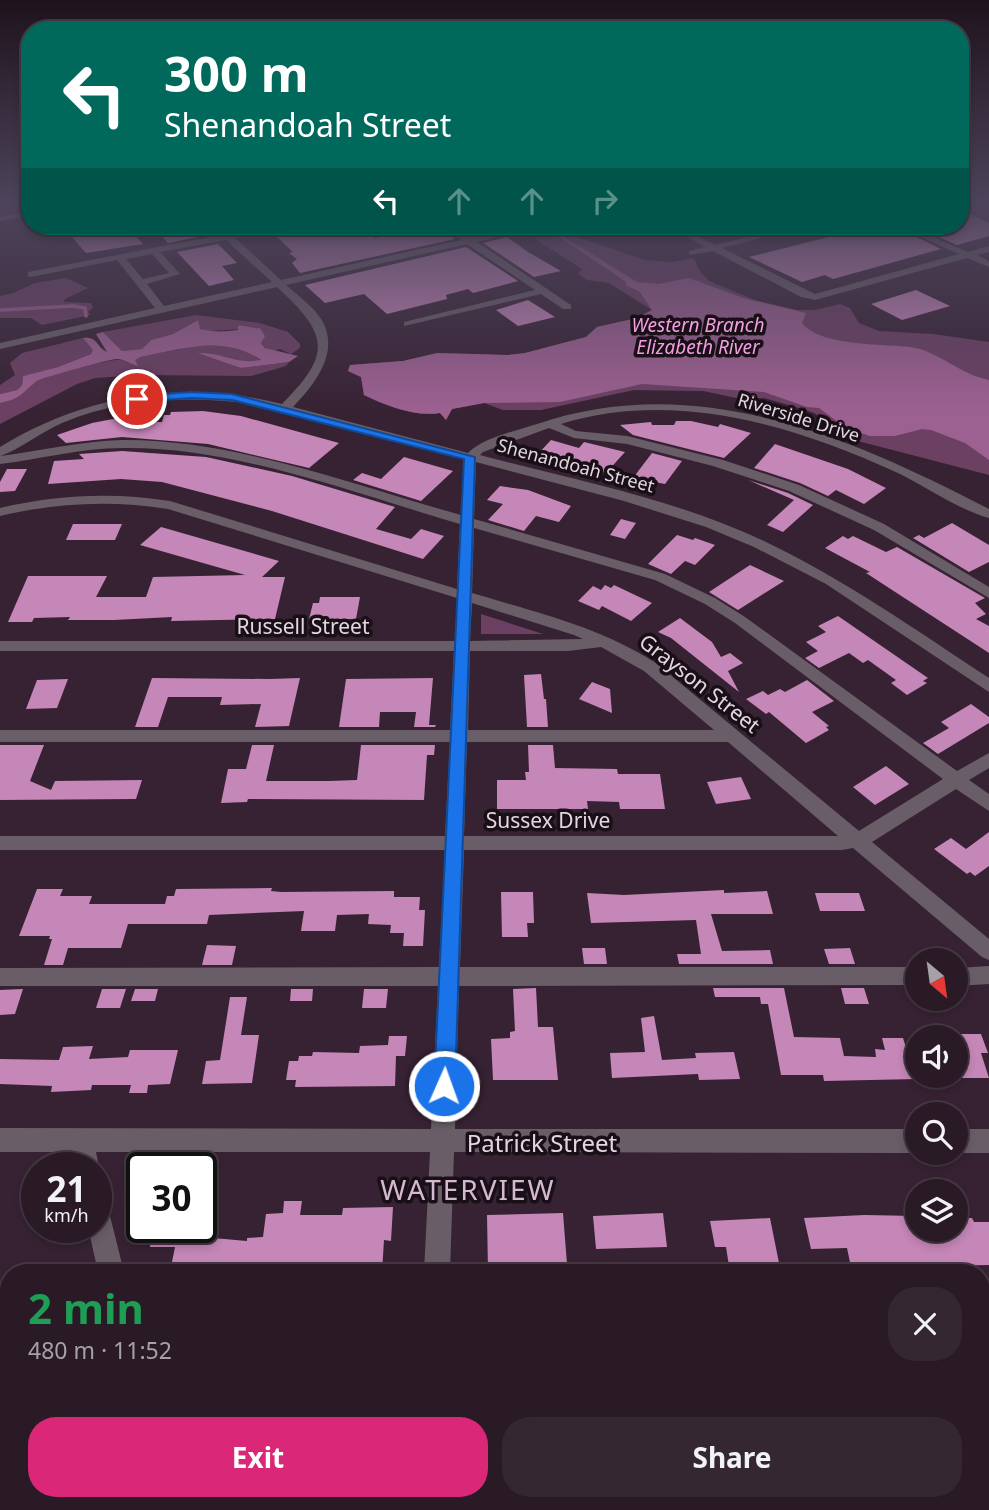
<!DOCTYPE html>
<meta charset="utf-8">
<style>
body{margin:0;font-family:"Noto Sans",sans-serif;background:#352732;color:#f1f3f6;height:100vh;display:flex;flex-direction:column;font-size:26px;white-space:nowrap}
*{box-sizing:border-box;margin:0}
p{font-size:23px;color:#a5a1a7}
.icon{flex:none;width:38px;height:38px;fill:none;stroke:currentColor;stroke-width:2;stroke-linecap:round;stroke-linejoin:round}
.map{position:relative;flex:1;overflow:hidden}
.details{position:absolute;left:0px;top:1264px;width:990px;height:247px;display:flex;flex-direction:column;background:#291a26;border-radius:28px 28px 0 0;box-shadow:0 4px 10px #0003,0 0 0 2px #453843}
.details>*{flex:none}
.top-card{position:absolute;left:21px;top:21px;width:948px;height:214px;border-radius:28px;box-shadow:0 4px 10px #0003,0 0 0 2px #453843;background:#00695c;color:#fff;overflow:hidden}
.needle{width:46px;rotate:151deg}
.tools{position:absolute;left:905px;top:948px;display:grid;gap:14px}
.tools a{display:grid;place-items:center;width:63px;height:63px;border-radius:50%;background:#291a26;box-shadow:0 4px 10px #0003,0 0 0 2px #453843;font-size:35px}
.speed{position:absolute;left:21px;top:1152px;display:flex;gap:14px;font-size:35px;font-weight:700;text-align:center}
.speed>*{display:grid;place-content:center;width:91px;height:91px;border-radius:50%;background:#291a26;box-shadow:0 4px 10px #0003,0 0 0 2px #453843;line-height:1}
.speed small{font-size:18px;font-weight:400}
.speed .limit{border:4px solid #111;border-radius:10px;background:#fff;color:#111}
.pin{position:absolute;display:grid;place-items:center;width:60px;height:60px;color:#fff;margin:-30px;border:4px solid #fff;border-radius:50%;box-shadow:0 2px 7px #0007}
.me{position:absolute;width:77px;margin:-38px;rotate:2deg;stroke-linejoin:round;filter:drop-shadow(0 0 5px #0008)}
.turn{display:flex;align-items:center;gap:24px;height:147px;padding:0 28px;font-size:32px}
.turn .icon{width:91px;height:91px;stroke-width:2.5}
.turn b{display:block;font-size:49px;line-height:60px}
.lanes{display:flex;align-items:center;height:66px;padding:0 28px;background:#0003;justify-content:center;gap:35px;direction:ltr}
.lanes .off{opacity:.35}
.round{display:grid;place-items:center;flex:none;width:74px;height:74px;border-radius:28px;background:#352732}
.overview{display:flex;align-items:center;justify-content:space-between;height:119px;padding:0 28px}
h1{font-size:42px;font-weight:700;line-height:52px;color:#1e9e55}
.button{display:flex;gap:14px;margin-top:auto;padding:14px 28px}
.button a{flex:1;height:80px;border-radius:28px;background:#db2777;color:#fff;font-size:28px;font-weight:700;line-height:80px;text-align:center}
.button a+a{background:#352732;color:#f1f3f6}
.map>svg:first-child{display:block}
.green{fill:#6c4063}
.water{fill:#9d6191}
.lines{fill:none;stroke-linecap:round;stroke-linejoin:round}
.stream{stroke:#9d6191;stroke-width:3.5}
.building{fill:#c586b8}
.minor{fill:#695e67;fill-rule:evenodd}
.route{fill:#1a73e8;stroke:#114b97;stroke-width:2}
.labels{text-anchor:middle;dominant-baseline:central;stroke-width:7;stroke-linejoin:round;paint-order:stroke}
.far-street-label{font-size:18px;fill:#e4d6e0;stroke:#190f17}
.far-water-label{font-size:19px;font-style:italic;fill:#f29ee0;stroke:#190f17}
.street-label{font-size:21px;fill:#e4d6e0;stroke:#190f17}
.near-street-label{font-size:24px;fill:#e4d6e0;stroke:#190f17}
.near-neighbourhood-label{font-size:28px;letter-spacing:2px;fill:#d5bacf;stroke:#190f17}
</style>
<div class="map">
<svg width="989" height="1510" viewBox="0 0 989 1510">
<rect width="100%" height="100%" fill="#372233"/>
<!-- green -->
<g class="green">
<path d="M550 228 645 260 672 262 694 258 699 270 709 281 755 300 797 310H815L840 304 850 308 859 323 879 331 933 334 989 342V475L854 440 814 413 796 407 764 398 741 399 703 391 634 390 541 410H503L484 403 452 409 446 420 440 413C415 417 386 406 364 395L361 377 348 371 350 365 403 361 437 353 508 355 525 353 586 337 597 327 637 318 652 310 609 283 587 280 578 274 582 269 535 239 543 230Z"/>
<polygon points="66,278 88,288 65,299 64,302 91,303 93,308 88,312 91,315 42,325 31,318 0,318 0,296 13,293 35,283"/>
<polygon points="196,315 260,323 288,332 300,344 300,348 291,354 280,349 272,351 260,345 263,341 260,328 207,331 199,329 198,320 173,334 151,340 142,349 122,351 103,332"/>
<polygon points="83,338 94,350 91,354 58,367 23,376 22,385 17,390 0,394 0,385 15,375 10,363 22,353"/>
<path d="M231 345 247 350 262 361 238 362 225 359 241 368 289 362 286 366 251 376 141 375 95 378 77 384 0 424V403C16 399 25 390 37 381 41 377 107 360 116 360 122 359 130 363 137 365L134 360 140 357 193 346Z"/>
<polygon points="481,614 543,634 481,634"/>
</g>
<!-- water -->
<g class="water">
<path d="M550 228 637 282 659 284 689 278 743 298 806 313 802 323C819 346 883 344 910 347 939 351 961 375 989 380V460L965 443 931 430 922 429 895 436H870L846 428 819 408 807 407 764 392 642 384 560 402 484 403 452 409 446 420 440 413C415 417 387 406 364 395L361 377 348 371 350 365 403 361 437 353 508 355 525 353 586 337 597 327 637 318 652 310 639 291 627 286 625 281 547 229Z"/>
<path d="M198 320 200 329C212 332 225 332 238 330V326C245 325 252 329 260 328L265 336 261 344 265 348 298 356 289 362 241 368 198 353C221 352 236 365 261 360 224 334 181 349 140 357L135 360 138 366C132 364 123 359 117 359 110 359 41 378 37 381 21 393 23 398 0 403V394L17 390 22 385 23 376 58 367 91 354 93 350 83 338C98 336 96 347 107 352L96 334 103 332 122 351 142 349 151 340 173 334Z"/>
</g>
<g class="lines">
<!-- stream -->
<g class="stream">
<polyline points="0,219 30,213"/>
<polyline points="0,310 73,306 85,308 86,316"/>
</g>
</g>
<!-- building -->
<g class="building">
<polygon points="970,214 989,223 989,236 957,245 913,226 961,226 961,217"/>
<polygon points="116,226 126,226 143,244 86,253 71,236"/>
<polygon points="168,226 199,226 208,235 168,243 159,233 172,230"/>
<polygon points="322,226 360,226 375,238 440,226 455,239 300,273 292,263 297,259 289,253 293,252 275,235"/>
<polygon points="872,226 894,226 941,249 833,279 825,275 802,282 749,257"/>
<polygon points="507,237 528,252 561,271 534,277 483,243"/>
<polygon points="218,244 237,263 222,266 234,280 209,286 177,252"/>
<polygon points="466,247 518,281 473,293 468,289 446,295 447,299 387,314 364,294 325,303 305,285"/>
<polygon points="916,290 950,306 902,320 871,304"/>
<polygon points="528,300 555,317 518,326 496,310"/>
<polygon points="203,411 241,416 339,443 309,468 208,444 122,437 66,443 57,435 92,423 134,415 137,422 162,422 164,415 170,415 171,412"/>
<polygon points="676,421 691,421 718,427 720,424 751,433 724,458 633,435 620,425 651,422 652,425 674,425"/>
<polygon points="551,440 579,448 584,442 625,452 606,473 537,455"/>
<polygon points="775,444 848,469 886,488 864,504 836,490 828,496 800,483 754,468"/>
<polygon points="122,451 206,457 292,476 395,507 376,529 411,539 421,529 444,536 423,559 272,511 162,482 121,479 48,484 54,461 84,459 79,454"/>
<polygon points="652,453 682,461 665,484 633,478"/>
<polygon points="404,457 453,471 421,501 353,480 362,473 381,479"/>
<polygon points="7,469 27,469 15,491 0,492 0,482"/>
<polygon points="748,480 788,493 813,505 783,532 767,525 794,500"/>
<polygon points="500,486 528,490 571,506 559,522 536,516 524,531 488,520 503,504 487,500"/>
<polygon points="621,519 636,523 625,539 610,535"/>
<polygon points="952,523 989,545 989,562 969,572 913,538 919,535 924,538"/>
<polygon points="73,524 122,524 115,540 66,540"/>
<polygon points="161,527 279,561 262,577 285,577 275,619 171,621 172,617 114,620 68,620 70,617 34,618 32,622 8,622 28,576 107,576 96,597 146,597 153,577 245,575 140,545"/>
<polygon points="677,535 693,540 695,538 715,545 695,565 685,561 671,574 648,564"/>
<polygon points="843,536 848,539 853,536 886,552 897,547 985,598 975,603 986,614 976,619 989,626 989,653 866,573 870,572 825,548"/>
<polygon points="750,565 784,581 738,610 709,592"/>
<polygon points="605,585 611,588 614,585 652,603 631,621 602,606 599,610 578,601 593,586 601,590"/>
<polygon points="320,597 360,597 356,619 309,619 313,603 319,603"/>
<polygon points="838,616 928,678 923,681 927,683 907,695 891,683 896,680 868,660 863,663 849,653 819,668 805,658 818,651 806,642 826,632 818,626"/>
<polygon points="680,618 712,642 721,657 730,653 743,663 728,671 739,692 671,638 658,632"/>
<polygon points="541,674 544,699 546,699 548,727 527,727 524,675"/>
<polygon points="152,678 270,679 300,678 289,726 255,727 261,704 220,705 222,697 168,697 158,727 135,727"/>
<polygon points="433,678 429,725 436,725 435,727 414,727 416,712 380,712 379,727 339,727 346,679"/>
<polygon points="68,679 57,708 26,709 37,680"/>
<polygon points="807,680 834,701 812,712 829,726 826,727 829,730 806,743 769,712 766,714 746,699 763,691 768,695 780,689 785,692"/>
<polygon points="592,682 610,689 612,713 579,699"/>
<polygon points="971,704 989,717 989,723 938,754 923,743 949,728 941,722"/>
<polygon points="0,745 44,745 30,781 51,790 55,781 142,780 136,799 0,800"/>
<polygon points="252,745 274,745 266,781 329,781 357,780 361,745 435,745 434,755 427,755 424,800 248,799 247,802 221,803 228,769 246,769"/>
<polygon points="528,745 553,745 555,768 617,769 618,774 660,774 665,809 620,809 619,802 587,801 588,809 497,809 497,780 526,780 525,772 529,772"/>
<polygon points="886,766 909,784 875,805 853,787"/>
<polygon points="741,777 751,799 716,804 707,782"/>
<polygon points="989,832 989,866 975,876 970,872 967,874 934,849 951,838 966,849"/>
<polygon points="272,888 271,891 281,892 394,891 394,897 420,897 419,910 425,910 423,946 403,946 404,933 390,933 391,925 368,924 369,914 337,915 335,931 301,931 304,911 209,915 207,924 128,924 121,948 68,948 63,965 44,965 52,939 49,939 50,936 19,936 37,889 63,889 60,896 92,896 89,904 165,904 167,896 174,896 176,889"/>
<polygon points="724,890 724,893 767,891 773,914 711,914 722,951 770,950 773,964 679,964 677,954 701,954 696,920 591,923 587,893 624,895"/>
<polygon points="501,892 533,892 534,923 527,923 528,937 502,937"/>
<polygon points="815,893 859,893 865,911 820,911"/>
<polygon points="207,945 236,946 232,965 202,965"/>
<polygon points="582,948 605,948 607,964 584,964"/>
<polygon points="850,948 855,964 829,964 824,949"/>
<polygon points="536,988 538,1027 553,1027 558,1080 493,1080 491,1039 510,1038 510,1032 515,1031 513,989"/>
<polygon points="713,988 784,988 794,1037 840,1038 844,1056 876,1057 875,1049 885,1050 882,1038 903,1038 907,1051 917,1051 917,1079 824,1081 823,1075 781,1075 768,1004 761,1004 760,997 715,997"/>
<polygon points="841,988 864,988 869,1004 845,1004"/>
<polygon points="23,989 15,1014 0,1015 0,990"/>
<polygon points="102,989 126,989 120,1008 96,1008"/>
<polygon points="135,989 158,989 155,1001 131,1001"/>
<polygon points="291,989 313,989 312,1001 290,1001"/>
<polygon points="364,989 388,989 386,1008 362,1008"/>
<polygon points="230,997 247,997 241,1035 259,1035 252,1083 202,1084 206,1061 220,1060"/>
<polygon points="654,1016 662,1060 696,1058 695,1053 734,1052 740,1079 699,1080 698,1074 612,1078 610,1053 645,1052 641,1018"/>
<polygon points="956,1034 981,1034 988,1053 981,1053 989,1078 956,1078"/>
<polygon points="389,1036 407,1036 405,1056 396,1056 395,1086 295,1087 296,1080 286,1080 289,1061 298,1061 299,1056 312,1056 313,1052 359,1053 360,1046 388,1045"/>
<polygon points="93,1046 89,1059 128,1057 130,1050 178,1050 170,1084 148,1085 147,1093 129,1093 131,1085 92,1085 91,1090 51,1092 52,1086 0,1084 0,1059 59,1060 63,1047"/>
<polygon points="284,1201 302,1201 300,1215 342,1215 343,1208 393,1207 391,1241 384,1240 382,1272 242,1272 243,1267 199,1264 197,1272 170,1272 175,1247 150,1247 154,1227 215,1227 213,1238 247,1241 247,1238 263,1237 266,1214 283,1213"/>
<polygon points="563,1213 567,1264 560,1265 561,1272 488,1272 487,1215"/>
<polygon points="663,1213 667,1247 596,1249 593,1216"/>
<polygon points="864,1215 917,1216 917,1230 956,1230 956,1218 972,1218 974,1222 989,1222 989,1265 932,1266 934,1271 890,1270 890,1266 851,1267 847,1248 811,1249 804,1218"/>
<polygon points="770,1218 779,1263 729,1266 726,1247 715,1247 710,1221"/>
</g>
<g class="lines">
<!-- minor -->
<g class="minor">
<polygon points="84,226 103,226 63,235 59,232"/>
<path d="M212 226H221L230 234 271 226H288L235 238 281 280 461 240 442 226H452L471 238 527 226H542L477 242 571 305V309H563L541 294 404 326V322L535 290 467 244 286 285C296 294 307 302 315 311 345 345 318 381 293 407L468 453C484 437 516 431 537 424 696 370 848 436 989 509V518C961 511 925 486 898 473 793 425 674 389 561 424L576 431 627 436 723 460 799 485 884 524 989 587V598L874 530 789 491 713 466 627 444 574 438 549 428 483 452 480 455C575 480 676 499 766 542 845 580 916 630 989 678V692L826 584 754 547 706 527 624 501 476 462 474 519 665 574 715 598 745 617 957 771 989 753V768L969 780 989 794V811L956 789 872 842 989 939V960L982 957 853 848 842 850H464L460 967H917V985L459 986 455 1129H917V1153L454 1152 450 1272H424L430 1152H96L99 1167 96 1174V1167H75L72 1152H0V1128L431 1129 438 986H0V968L439 967 445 850H0V836H445L450 742H0V730H450L454 651H0V641H455L457 598 168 509C111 500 56 503 0 516V508C57 495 112 492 170 501L457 589 460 524C354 493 233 446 122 448 82 448 40 459 0 464V456C40 451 82 441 122 440 235 439 353 485 461 515L464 459 255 404C189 396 124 397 62 423 41 432 21 449 0 456V447C86 394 185 379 282 404 333 353 328 334 277 287L0 349V343L155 308 117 260 31 277 28 276V272L221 235ZM226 240 272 282 164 306 147 284 180 274 160 252ZM152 254 169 273 143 279 126 259ZM474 528 655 580 705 604 735 623 943 779 859 831 656 663C600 627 535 612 472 593ZM472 603 574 635 583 639 470 641ZM601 647 644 671 714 730H468L470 651H568ZM467 742H728L838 836H464Z"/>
<polygon points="668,226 678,226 715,245 793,226 807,226 722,248 815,294 959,254 896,226 907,226 968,252 989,246 989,252 977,255 989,261 989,267 967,258 815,300 801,297 713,251 689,255 689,251 705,247"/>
<polygon points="989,966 989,984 956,986 956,968"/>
<rect x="956" y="1129" width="33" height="24"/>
<polygon points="96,1196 105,1199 108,1208 124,1272 98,1272 88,1227 96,1227"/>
<rect x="982" y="1342" width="7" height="28"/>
<polygon points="413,1502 443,1502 442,1510 412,1510"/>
</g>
</g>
<!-- sky -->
<linearGradient id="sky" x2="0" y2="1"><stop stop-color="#1e131c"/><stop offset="0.49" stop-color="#4d445b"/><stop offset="1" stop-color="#4d445b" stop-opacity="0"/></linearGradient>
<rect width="989" height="414" fill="url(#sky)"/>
<!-- route -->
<polygon class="route" points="191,392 232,394 475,457 455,1086 452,1093 444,1096 437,1093 434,1086 464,459 232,400 191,398 137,402 132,399 137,396"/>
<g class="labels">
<!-- far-street labels -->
<g class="far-street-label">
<text transform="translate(799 417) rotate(17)">Riverside Drive</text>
<text transform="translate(576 465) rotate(15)">Shenandoah Street</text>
</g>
<!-- far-water labels -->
<g class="far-water-label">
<text x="698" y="325">Western Branch<tspan x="698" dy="22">Elizabeth River</tspan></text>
</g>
<!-- street labels -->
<g class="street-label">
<text x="303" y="626">Russell Street</text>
<text transform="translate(700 683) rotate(38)">Grayson Street</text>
<text x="548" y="820">Sussex Drive</text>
</g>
<!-- near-street labels -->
<g class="near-street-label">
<text x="542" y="1142">Patrick Street</text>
</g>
<!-- near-neighbourhood labels -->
<g class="near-neighbourhood-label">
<text x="468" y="1189">WATERVIEW</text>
</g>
</g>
</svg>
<div class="tools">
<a><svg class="needle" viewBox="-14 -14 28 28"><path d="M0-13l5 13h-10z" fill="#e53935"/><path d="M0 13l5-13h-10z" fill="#a5a1a7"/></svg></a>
<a><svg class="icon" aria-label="sound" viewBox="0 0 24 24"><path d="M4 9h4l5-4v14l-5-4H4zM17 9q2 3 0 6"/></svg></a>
<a><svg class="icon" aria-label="search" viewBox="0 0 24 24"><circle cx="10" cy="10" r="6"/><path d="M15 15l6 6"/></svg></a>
<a><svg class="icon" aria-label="layers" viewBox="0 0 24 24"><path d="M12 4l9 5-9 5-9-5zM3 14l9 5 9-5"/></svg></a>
</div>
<div class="speed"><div>21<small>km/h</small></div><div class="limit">30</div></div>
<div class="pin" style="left:137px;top:399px;background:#d93025"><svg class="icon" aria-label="arrive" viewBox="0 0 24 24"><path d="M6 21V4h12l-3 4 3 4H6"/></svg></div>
<svg class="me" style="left:444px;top:1086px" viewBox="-20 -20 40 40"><circle r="17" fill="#1a73e8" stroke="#fff" stroke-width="3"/><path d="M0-11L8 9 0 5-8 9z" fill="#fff"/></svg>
<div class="top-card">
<div class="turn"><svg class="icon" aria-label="left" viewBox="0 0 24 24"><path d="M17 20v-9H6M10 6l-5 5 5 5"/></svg><div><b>300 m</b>Shenandoah Street</div></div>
<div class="lanes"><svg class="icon" aria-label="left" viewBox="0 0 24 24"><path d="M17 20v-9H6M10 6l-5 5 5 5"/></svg><svg class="icon off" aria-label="ahead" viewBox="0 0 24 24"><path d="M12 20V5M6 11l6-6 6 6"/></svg><svg class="icon off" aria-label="ahead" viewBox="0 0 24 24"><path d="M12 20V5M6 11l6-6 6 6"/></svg><svg class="icon off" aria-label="right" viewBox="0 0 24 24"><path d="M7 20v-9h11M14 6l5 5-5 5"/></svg></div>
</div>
<section class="details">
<div class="overview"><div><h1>2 min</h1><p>480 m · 11:52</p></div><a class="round"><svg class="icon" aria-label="close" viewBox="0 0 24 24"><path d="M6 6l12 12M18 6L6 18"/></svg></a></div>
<div class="button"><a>Exit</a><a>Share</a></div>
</section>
</div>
